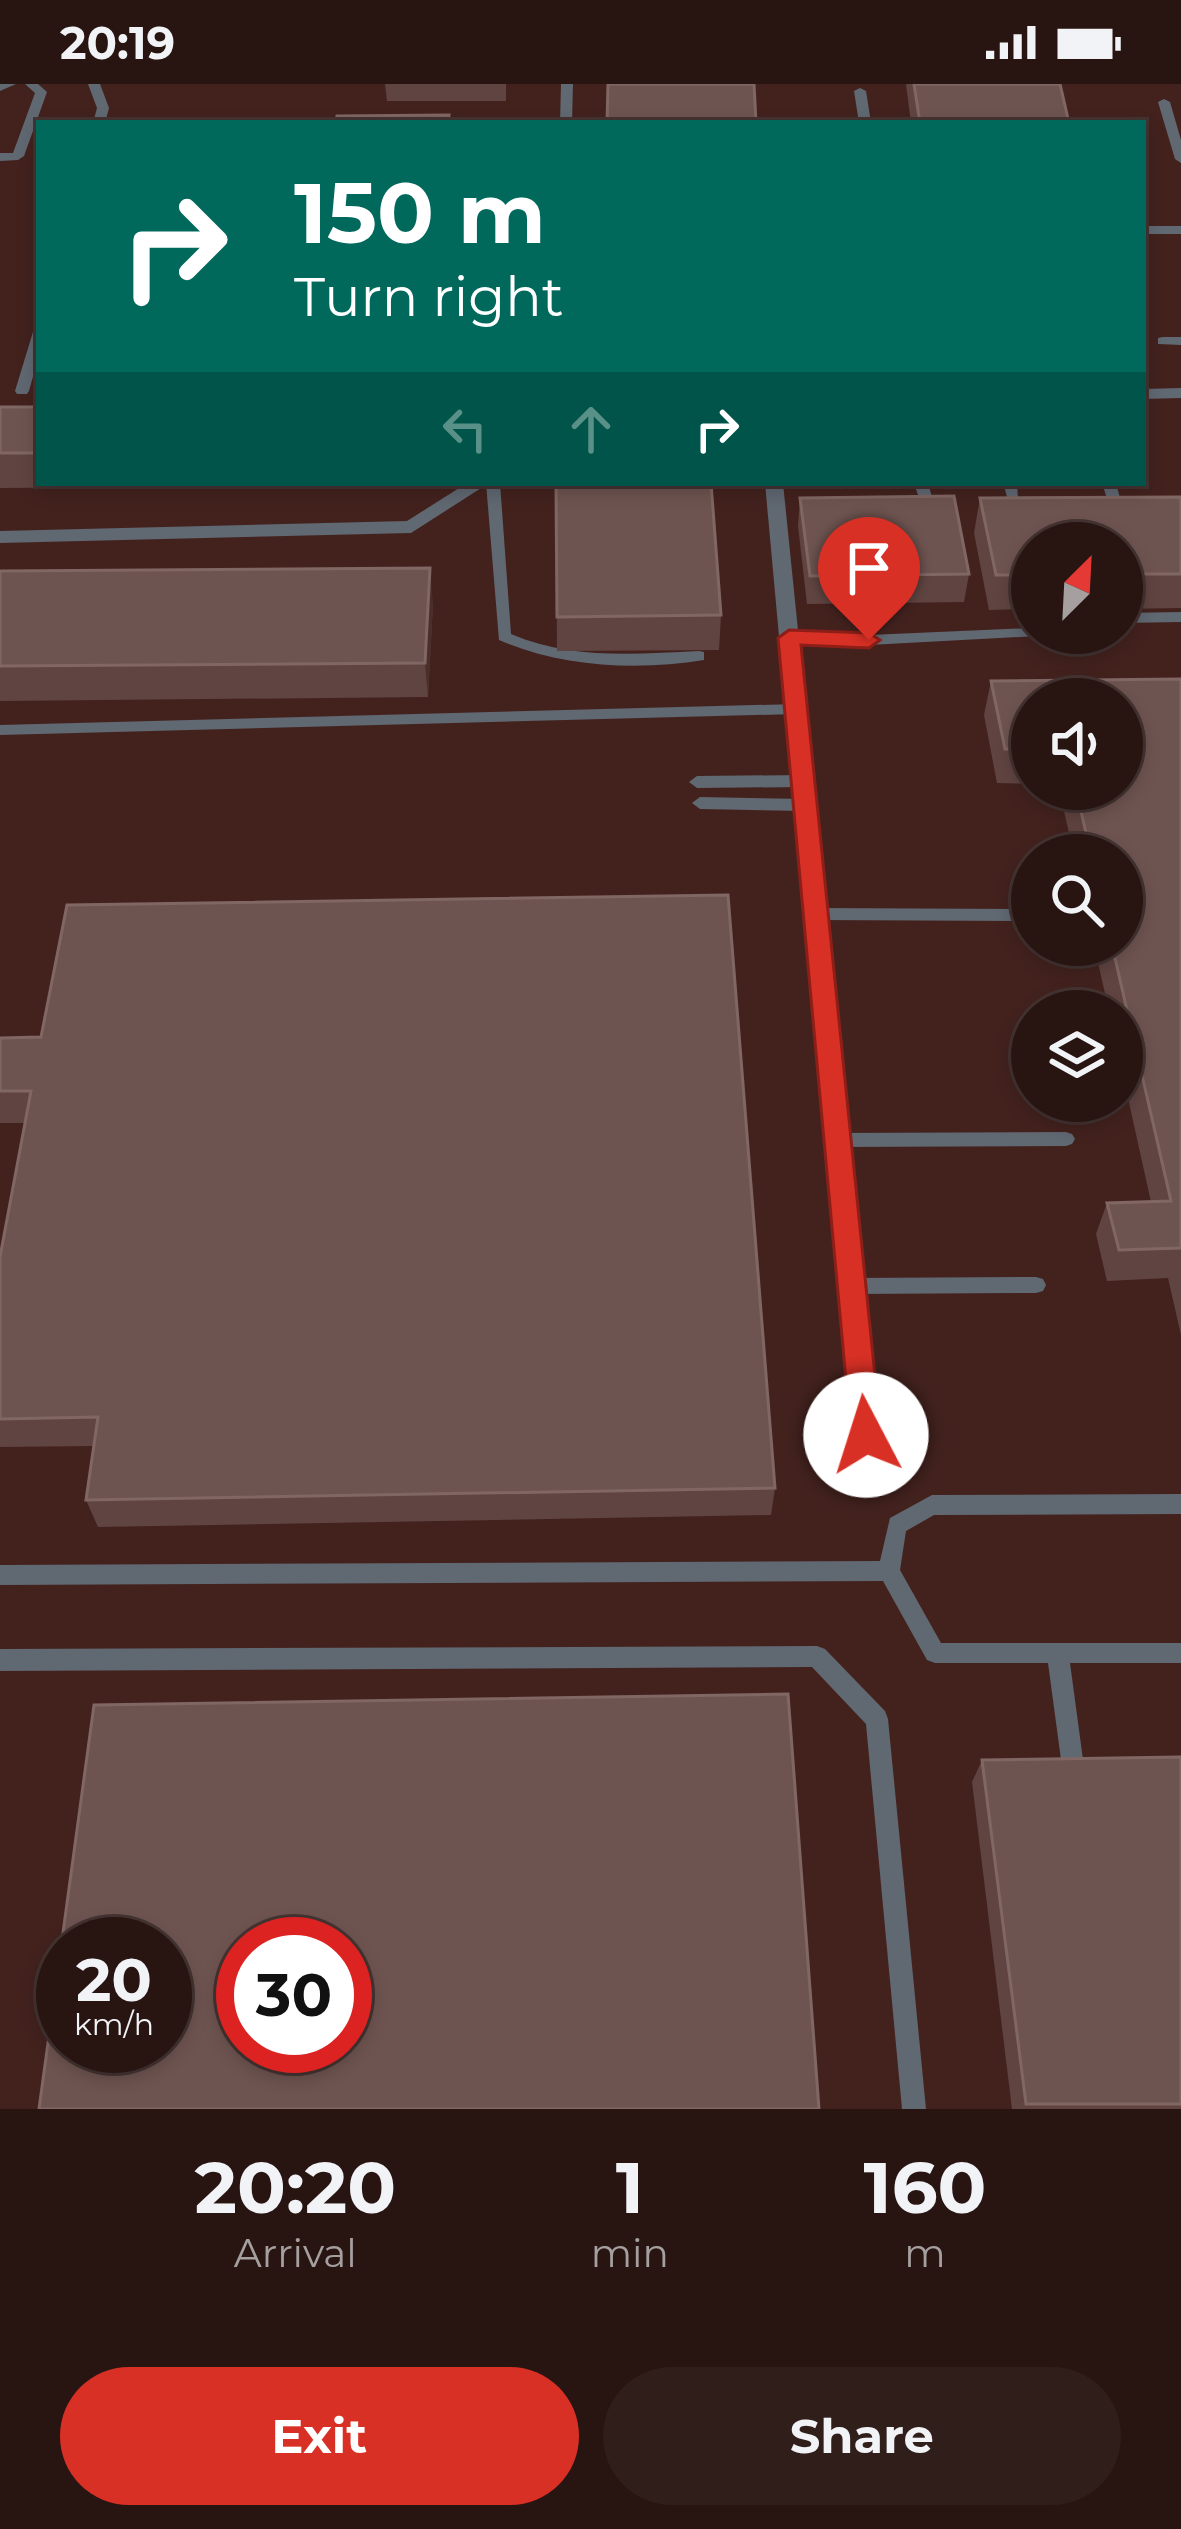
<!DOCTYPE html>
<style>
body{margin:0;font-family:Montserrat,sans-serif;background:#301e1b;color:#f1f3f6;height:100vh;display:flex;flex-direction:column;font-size:45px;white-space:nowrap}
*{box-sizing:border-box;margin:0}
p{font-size:39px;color:#a59f9f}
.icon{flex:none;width:66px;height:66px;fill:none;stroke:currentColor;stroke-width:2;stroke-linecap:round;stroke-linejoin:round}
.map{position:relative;height:2025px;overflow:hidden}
.panel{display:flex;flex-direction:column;background:#281512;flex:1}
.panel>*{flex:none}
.top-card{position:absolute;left:36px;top:36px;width:1110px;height:366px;border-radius:0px;box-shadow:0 6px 18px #0003,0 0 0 3px #443432;background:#00695c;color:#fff;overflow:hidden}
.needle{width:78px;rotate:24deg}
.controls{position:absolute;left:1011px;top:438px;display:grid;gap:24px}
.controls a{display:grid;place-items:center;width:132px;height:132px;border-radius:50%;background:#281512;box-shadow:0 6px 18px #0003,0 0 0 3px #443432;font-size:60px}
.speed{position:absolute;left:36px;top:1833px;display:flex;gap:24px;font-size:60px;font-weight:700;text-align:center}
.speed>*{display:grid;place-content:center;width:156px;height:156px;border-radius:50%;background:#281512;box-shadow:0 6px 18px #0003,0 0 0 3px #443432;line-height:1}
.speed small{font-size:30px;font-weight:400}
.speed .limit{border:18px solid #d22;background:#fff;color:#111}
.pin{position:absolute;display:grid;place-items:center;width:102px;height:102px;color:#fff;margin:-123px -51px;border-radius:50% 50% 50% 0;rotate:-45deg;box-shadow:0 0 12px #0007}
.pin .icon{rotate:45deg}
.me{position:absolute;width:132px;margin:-66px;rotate:355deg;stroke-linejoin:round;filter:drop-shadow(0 0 9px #0008)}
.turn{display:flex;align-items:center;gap:42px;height:252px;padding:0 60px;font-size:54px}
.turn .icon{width:156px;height:156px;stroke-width:2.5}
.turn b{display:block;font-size:84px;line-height:102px}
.lanes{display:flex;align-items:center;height:114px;padding:0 60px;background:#0003;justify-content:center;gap:60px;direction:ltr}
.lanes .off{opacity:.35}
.eta{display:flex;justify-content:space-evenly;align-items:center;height:204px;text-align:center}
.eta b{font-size:72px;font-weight:700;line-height:84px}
.button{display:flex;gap:24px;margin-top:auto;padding:24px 60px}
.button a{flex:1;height:138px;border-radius:72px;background:#d93025;color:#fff;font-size:48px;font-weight:700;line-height:138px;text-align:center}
.button a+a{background:#301e1b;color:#f1f3f6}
.status{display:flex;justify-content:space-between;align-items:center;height:84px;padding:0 60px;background:#281512;direction:ltr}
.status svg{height:33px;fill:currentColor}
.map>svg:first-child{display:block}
.built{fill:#43221e;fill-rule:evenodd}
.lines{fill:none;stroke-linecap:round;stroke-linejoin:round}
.lane{fill:#606872;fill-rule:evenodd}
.street{fill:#606872;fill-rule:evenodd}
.wall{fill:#604441}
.shaded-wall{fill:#492e2a}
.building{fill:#6e5450;stroke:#806763;stroke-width:3;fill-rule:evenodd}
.route{fill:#d93025;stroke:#8d1f18;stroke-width:3}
</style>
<div class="status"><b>20:19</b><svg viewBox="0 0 49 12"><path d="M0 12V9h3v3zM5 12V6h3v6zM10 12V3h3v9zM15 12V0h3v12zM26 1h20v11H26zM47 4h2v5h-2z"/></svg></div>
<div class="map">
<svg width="1181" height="2025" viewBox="0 0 1181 2025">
<rect width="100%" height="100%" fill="#351c18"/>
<!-- built -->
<path class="built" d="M0 0H1181V2025H0ZM39 39H1143V399H39ZM1032 459H1122V549H1032ZM1032 615H1122V705H1032ZM1032 771H1122V861H1032ZM1032 927H1122V1017H1032ZM63 1860H165V1962H63ZM243 1860H345V1962H243Z"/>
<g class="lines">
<!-- lane -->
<g class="lane">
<polygon points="25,0 38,0 47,8 24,72 18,76 0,77 0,69 13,69 35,9"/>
<polygon points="88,0 100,0 109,24 105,39 93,39 97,24"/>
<polygon points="561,0 573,0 572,39 560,39"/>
<polygon points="860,4 866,7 871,39 859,39 854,7"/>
<polygon points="1164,15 1170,18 1181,56 1181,79 1175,75 1158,18"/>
<rect x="1143" y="142" width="38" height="8"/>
<polygon points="39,244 39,271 29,307 27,310 17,310 15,307 33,248"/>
<polygon points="1163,253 1181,253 1181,261 1158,260 1158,254"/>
<path d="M486 399H500L511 550C572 576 635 570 699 567L704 568V576C637 587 561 583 499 556Z"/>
<polygon points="914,399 928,399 934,420 932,423 922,423"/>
<polygon points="1003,399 1017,399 1018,416 1008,416"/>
<polygon points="1102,399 1116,399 1121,418 1119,421 1109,421"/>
<polygon points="1181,528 1181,538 1122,539 1122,529"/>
<polygon points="1032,544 1032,549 1039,549 1037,552 869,561 789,558 782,553 789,548 869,551"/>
<polygon points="796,620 804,625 796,630 0,651 0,641"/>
<polygon points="803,691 811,697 803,703 697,704 689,698 697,692"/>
<polygon points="700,713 805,715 813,721 805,727 700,725 692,719"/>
<polygon points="816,824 1019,825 1027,831 1019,837 816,836 808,830"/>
<polygon points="1066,1048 1072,1050 1075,1055 1072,1060 1066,1062 837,1063 831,1061 828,1056 831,1051 837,1049"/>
<polygon points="1036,1193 1043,1195 1046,1201 1043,1207 1036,1209 852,1210 845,1208 842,1202 845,1196 852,1194"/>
<polygon points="1181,1410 1181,1430 934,1431 906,1447 900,1486 941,1559 1181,1559 1181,1579 1070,1579 1084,1683 1081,1691 1073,1694 1065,1691 1062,1683 1048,1579 935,1579 927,1576 883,1497 0,1501 0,1481 880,1477 890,1434 932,1411"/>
<polygon points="817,1562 825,1565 885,1627 888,1635 926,2025 902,2025 866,1640 812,1583 0,1587 0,1565"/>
</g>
<!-- street -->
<g class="street">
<polygon points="0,0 16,0 0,7"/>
<polygon points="1181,304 1181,314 1143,315 1143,305"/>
<polygon points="467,399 489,399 411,449 0,459 0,447 407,437"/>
<polygon points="765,399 783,399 880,1351 876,1360 866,1363 856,1360 852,1351"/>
</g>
</g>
<!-- wall -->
<g class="wall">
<polygon points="385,0 506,0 506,17 387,17"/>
<polygon points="906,0 1060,0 1069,39 911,39"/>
<polygon points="0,323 39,323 39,399 439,399 439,401 0,404"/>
<polygon points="556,399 721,531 719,566 557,567"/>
<polygon points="1181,413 1181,524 1122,525 1122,459 1032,459 1032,525 989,526 974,449 980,414"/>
<polygon points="800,414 969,490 964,518 807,520 798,442"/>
<polygon points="0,487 433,519 428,613 0,617"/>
<polygon points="1181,595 1181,1251 1168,1194 1107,1197 1096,1150 1107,1119 1151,1118 1122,987 1122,927 1109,927 1094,861 1122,861 1122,771 1074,771 1059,705 1122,705 1032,615 1032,700 997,699 984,631 991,597"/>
<polygon points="0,954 775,1404 771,1431 98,1443 86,1416 94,1362 0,1363 0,1173 25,1039 0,1039"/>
<polygon points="1181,1673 1181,2025 1012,2025 972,1698 982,1676"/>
</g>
<!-- shaded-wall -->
<polygon class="shaded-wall" points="430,484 433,519 428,613 425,579"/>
<!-- building -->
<g class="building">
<polygon points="608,0 754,0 756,39 607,39"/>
<polygon points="914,0 1060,0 1069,39 920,39"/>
<polygon points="449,31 448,39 336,39 337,32"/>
<rect x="0" y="323" width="39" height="46"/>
<polygon points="556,399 711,399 721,531 557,533"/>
<polygon points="954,412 969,490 810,492 800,414"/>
<polygon points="1181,413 1181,490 1122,490 1122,459 1032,459 1032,491 996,491 980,414"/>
<polygon points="430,484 425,579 0,582 0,487"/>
<polygon points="1181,595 1181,1164 1119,1166 1107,1119 1171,1117 1112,861 1122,861 1122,771 1091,771 1076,705 1122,705 1122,615 1032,615 1032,665 1005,665 991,597"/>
<polygon points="728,811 775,1404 86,1416 98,1333 0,1335 0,1173 31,1007 0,1007 0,954 41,953 67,821"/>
<path d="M788 1610 819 2025H39L94 1621ZM63 1860H165V1962H63ZM243 1860H345V1962H243Z"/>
<polygon points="1181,1673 1181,2020 1026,2020 982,1676"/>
</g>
<!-- route -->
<polygon class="route" points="789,546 869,549 880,556 869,564 801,561 881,1351 877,1361 866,1365 855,1361 851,1351 778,554"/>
</svg>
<div class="controls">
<a><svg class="needle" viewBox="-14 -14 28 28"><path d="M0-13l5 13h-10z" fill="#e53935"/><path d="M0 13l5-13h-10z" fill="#a59f9f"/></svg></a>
<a><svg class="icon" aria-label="sound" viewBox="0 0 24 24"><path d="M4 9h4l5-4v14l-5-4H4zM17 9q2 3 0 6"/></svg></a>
<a><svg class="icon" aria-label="search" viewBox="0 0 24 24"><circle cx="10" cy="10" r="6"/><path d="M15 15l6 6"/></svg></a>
<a><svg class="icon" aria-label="layers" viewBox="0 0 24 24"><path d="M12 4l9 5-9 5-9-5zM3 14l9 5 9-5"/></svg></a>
</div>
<div class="speed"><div>20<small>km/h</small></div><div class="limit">30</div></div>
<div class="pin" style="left:869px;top:556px;background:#d93025"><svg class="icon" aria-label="arrive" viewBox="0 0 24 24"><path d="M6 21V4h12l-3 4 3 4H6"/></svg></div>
<svg class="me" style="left:866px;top:1351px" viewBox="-20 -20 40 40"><circle r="19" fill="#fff"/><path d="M0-13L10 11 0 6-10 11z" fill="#d93025"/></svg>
<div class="top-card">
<div class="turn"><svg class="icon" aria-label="right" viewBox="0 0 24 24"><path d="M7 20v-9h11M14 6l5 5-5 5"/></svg><div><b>150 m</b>Turn right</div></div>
<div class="lanes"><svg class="icon off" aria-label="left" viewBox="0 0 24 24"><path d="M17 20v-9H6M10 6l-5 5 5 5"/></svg><svg class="icon off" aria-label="ahead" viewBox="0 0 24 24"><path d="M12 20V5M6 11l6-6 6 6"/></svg><svg class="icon" aria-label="right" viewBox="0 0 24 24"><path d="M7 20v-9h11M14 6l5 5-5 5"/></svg></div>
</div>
</div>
<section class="panel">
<div class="eta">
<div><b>20:20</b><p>Arrival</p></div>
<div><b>1</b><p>min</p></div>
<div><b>160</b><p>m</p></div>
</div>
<div class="button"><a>Exit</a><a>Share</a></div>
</section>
